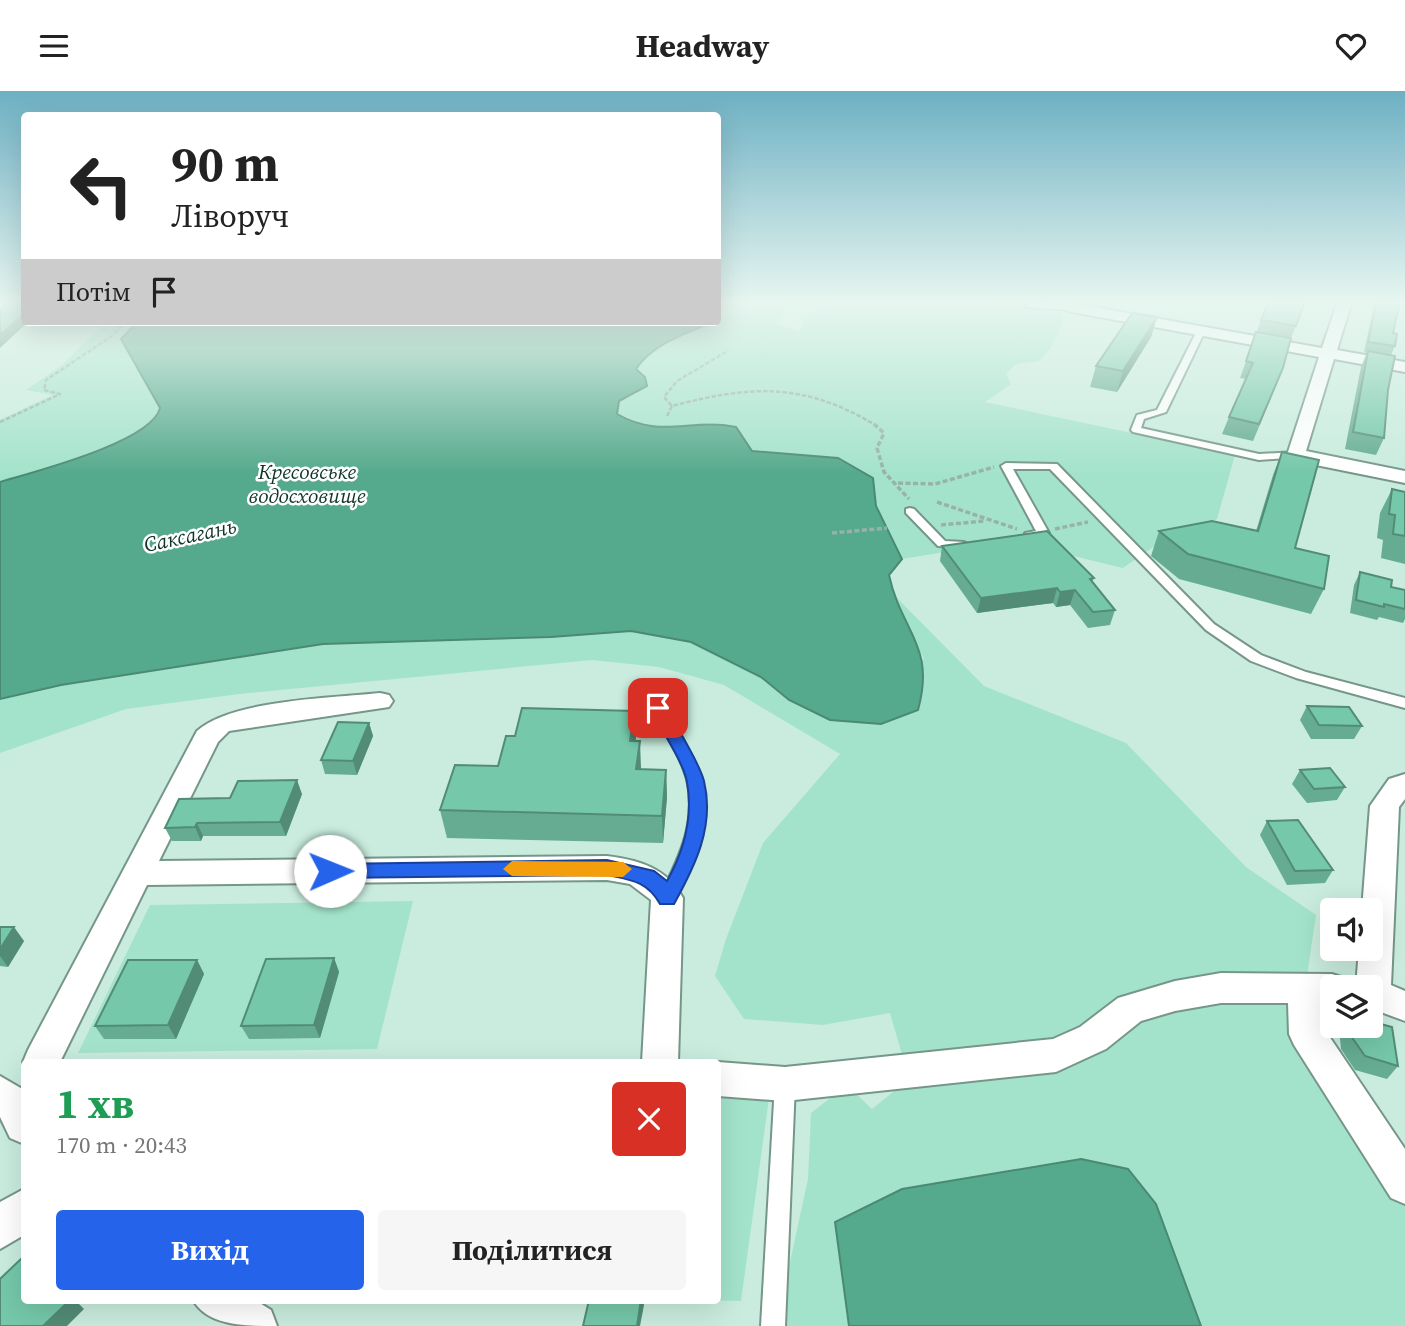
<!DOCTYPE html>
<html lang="uk">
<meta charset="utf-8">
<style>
body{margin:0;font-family:"Source Serif 4",serif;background:#f6f6f6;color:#222;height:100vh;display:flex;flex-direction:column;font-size:26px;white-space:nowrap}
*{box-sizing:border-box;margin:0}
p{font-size:23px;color:#767676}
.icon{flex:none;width:38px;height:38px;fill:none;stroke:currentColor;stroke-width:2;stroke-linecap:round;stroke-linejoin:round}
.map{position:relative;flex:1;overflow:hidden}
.panel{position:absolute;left:21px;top:968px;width:700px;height:245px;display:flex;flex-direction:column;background:#fff;border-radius:7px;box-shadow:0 7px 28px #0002}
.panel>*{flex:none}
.guide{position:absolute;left:21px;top:21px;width:700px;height:214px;border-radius:7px;box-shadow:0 7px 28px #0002;background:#fff;color:#222;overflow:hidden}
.buttons{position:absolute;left:1320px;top:807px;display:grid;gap:14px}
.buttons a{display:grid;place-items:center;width:63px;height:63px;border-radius:7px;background:#fff;box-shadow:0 7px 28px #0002;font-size:35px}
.pin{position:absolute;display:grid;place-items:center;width:60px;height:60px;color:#fff;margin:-30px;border-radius:14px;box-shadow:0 4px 10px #0006}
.me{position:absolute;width:77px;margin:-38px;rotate:89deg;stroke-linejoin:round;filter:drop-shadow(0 0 5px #0008)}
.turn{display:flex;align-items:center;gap:24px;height:147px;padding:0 35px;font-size:32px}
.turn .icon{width:91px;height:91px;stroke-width:2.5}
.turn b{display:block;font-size:49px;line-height:60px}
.then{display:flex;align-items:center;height:66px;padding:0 35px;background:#0003;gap:14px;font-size:26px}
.round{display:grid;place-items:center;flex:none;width:74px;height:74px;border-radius:7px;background:#f6f6f6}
.headline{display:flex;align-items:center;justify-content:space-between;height:119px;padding:0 35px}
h1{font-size:42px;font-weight:700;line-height:52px;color:#1e9e55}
.button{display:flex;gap:14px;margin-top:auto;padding:14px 35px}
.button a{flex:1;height:80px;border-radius:7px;background:#2563eb;color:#fff;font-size:28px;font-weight:700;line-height:80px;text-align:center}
.button a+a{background:#f6f6f6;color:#222}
header{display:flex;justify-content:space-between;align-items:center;height:91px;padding:0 35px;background:#fff;font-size:32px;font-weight:700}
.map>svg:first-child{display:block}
.green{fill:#a4e3cb}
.water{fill:#55a98c;stroke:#4a8973;stroke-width:2}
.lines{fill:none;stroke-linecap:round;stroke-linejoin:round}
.lane-casing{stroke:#769689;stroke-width:4}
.street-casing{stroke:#769689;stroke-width:4}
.path-far1{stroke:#97b3a7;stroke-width:2.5;stroke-dasharray:4.5 2;stroke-linecap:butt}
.path{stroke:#97b3a7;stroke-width:3.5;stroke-dasharray:5 2.5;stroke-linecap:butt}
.lane{fill:#fff;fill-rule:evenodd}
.street{fill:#fff;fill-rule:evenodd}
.wall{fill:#65ac92}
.shaded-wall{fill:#528c77}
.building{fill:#75c8aa;stroke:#528c77;stroke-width:2}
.route{fill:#2563eb;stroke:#184099;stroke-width:2}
.slow{fill:#f59e0b}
.labels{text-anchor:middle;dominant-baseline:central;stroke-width:5;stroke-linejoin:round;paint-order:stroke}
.far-water-label{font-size:21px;font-style:italic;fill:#0e3529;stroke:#fff}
</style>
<header><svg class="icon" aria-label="menu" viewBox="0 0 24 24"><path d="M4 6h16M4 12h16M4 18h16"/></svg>Headway<svg class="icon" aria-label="heart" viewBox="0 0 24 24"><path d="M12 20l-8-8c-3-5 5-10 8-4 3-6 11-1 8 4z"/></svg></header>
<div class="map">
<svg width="1405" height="1235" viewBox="0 0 1405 1235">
<rect width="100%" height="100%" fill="#c9ecde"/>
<!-- green -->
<g class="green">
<path d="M753 210H789L777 233 799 241 807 226 835 210H978L1060 221 1063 232 1051 257 1039 270 1016 273 1006 283 1011 293 985 311 1235 364 1217 428 1159 452 1123 477 1069 464 1049 444 902 468 876 415 873 387 839 367 752 360 711 332 656 338 617 323 619 310 636 303C636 295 634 283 638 276 656 238 724 237 753 210Z"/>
<path d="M106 231H137L121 248 160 317C151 352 34 381 0 391V329L53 304 26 299 62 274Z"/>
<polygon points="893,503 984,595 1126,652 1246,776 1316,824 1305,898 1307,943 1405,1093 1405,1235 1201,1235 1156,1113 902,1098 835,1131 849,1235 776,1235 808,1088 811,1022 847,994 872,1018 909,988 890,922 823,934 744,928 715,885 726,848 763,752 840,663 724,594 659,576 592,569 239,603 126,618 0,662 0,608 61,594 323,553 551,546 631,540 691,551 761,586 789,609 924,568"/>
<polygon points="413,810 377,958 78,962 150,814"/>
<polygon points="718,1005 769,1007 741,1210 693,1209 718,1209"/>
</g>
<!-- water -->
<g class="water">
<path d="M137 231H713C685 243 654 252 636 278L645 286 647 295 619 310 617 323C661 348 689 327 736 336L752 360 838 367 873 387 876 415 902 468 889 484C901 541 936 554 918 619L881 633 830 629 789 609 761 586 691 551 631 540 551 546 323 553 61 594 0 608V391C33 381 152 351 160 317L121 248Z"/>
<polygon points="1081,1068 1128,1078 1156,1113 1201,1235 849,1235 835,1131 902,1098"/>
</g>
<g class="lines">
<!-- lane casing -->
<g class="lane-casing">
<g id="lane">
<polygon points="1026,212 1072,215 1076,217 1072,219 1029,216 1026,216"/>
<polygon points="1201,238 1205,240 1166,321 1144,328 1141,337 1259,363 1296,361 1301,364 1300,366 1259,369 1133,341 1131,339 1137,324 1157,319 1197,240"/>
<polygon points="1006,372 1057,373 1214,533 1261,564 1306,581 1405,607 1405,617 1296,587 1251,570 1206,539 1050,378 1013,378 1049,442 1043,445 1025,446 1025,442 1036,440 1001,375"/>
<polygon points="910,417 914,418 945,450 964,451 970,454 964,457 938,455 906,422 906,418"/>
<path d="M658 612 663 614C714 697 720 723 673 812L667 814 661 812 659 807C679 768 701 724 684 679 676 657 662 637 651 617Z"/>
<polygon points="785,984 792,986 795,993 785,1235 761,1235 775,993 778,986"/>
</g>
</g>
<!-- street casing -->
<g class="street-casing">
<g id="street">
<polygon points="0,210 9,210 11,213 0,220"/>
<polygon points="1060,210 1074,210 1077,213 1322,257 1338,210 1352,210 1337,259 1405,271 1405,281 1334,268 1306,360 1405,380 1405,392 1296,370 1287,364 1319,266 1072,221 1067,220"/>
<path d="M380 602 389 604 393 610 389 616 229 640 218 651 159 770 607 765C639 769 667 777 683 807L678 971H642L651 809 630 793 607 789 147 794 60 971H24V975L23 971 28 959 197 640C231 609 332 607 380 602Z"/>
<polygon points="1405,683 1405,708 1399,716 1391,894 1405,900 1405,930 1370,917 1370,896 1356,896 1359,858 1370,858 1370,819 1362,819 1370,715 1389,688"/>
<polygon points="1221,882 1332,883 1344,887 1348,896 1332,896 1332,913 1323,913 1325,939 1405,1058 1405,1113 1391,1107 1294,954 1289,943 1288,912 1221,912 1175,920 1141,930 1106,958 1056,981 785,1010 718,1005 718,971 785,976 1053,948 1080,936 1118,907 1175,890"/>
<polygon points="0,985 24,999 24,1053 10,1047 0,1026"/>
<polygon points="24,1098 24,1144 0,1158 0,1111"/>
<path d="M193 1209H255L271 1219 277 1235C244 1235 208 1235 193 1209Z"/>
</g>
</g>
<!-- path-far1 -->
<g class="path-far1">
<path d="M726 261 677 290 664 306 672 315C752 294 804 291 877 335"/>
<polyline points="667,325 672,315"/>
<polyline points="0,331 60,303 44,299 46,289 112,245 125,231"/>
</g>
<!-- path -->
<g class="path">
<polyline points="874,333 884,342 877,357 884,381 909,408"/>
<polyline points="898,392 935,393 994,376"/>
<polyline points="937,411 1017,438"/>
<polyline points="941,434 984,430"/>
<polyline points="1055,438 1088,431"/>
<polyline points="832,442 887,437"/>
</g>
<!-- lane -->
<use href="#lane" class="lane"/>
<!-- street -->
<use href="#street" class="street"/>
</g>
<!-- wall -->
<g class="wall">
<polygon points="1097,210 1136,210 1097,211"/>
<polygon points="1306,210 1291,247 1277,293 1253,350 1222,343 1229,326 1246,288 1240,287 1261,229"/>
<polygon points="1375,210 1400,210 1393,242 1395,255 1391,264 1384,347 1376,364 1345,358 1361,276 1367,262 1364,261"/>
<polygon points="1157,226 1151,246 1117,301 1090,296 1096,275"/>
<polygon points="1282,361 1295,457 1324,498 1311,523 1179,488 1151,465 1159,440 1256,440 1273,384"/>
<polygon points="1392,398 1405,401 1405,473 1381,467 1383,449 1377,447 1380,422"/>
<polygon points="942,455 1094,487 1092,491 1115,519 1110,534 1088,537 1070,514 1056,516 1053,512 977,522 940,470"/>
<polygon points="1360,481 1391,496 1405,499 1405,528 1403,532 1379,526 1377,529 1350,522 1354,494"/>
<polygon points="1307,615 1362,635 1354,648 1311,648 1300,629"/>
<polygon points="634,620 635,650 641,678 666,679 667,706 663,752 447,747 440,719 498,675 515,645"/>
<polygon points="369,632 373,645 357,684 325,683 321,669"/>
<polygon points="1300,679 1345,696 1337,709 1307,712 1292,693"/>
<polygon points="302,703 286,745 203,745 201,750 172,750 165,737 230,707"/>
<polygon points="1267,730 1333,779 1325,792 1287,794 1260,744"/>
<polygon points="0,836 24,850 8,876 0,875"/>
<polygon points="334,867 339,881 320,947 249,948 241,935"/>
<polygon points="197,869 204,883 176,948 104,948 95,935"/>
<polygon points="1341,934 1370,934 1398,975 1387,988 1355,979 1341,958 1339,937"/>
<polygon points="470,1209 511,1209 470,1211"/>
</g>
<!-- shaded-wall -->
<g class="shaded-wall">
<polygon points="24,222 24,231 28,231 0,257 0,244"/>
<polygon points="1157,226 1151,246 1117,301 1123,280"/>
<polygon points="1057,497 1053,512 977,522 981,507"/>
<polygon points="1075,499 1070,514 1056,516 1060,501"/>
<polygon points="634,620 636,647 632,677 630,650"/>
<polygon points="369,632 373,645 357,684 353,670"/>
<polygon points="640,650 641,677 638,705 636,678"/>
<polygon points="666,679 667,706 663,752 662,725"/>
<polygon points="297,689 302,703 286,745 280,731"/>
<polygon points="197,732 203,745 201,750 195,736"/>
<polygon points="14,836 24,850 8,876 0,865 0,858"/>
<polygon points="334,867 339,881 320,947 314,934"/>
<polygon points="197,869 204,883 176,948 168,934"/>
<polygon points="70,1209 75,1209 84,1218 67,1235 43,1235"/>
<polygon points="641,1209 643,1209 644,1214 640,1235 637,1235"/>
</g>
<!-- building -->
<g class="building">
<polygon points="8,210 24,210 24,222 0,244 0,218"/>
<polygon points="1269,210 1305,210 1296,235 1261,229"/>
<polygon points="1377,210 1400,210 1393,242 1397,243 1395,255 1368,251"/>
<polygon points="1132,222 1157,226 1123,280 1096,275"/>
<polygon points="1256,241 1291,247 1283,277 1259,333 1229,326 1253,272 1246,270"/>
<polygon points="1368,260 1395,265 1388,299 1384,347 1353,341"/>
<polygon points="1282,361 1319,369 1295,457 1329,465 1324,498 1188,463 1159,440 1212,430 1258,440"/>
<polygon points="1392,398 1405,401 1405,445 1393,443 1395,424 1389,423"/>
<polygon points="1047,440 1094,487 1090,488 1115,519 1093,521 1075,499 1060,501 1057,497 981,507 942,455"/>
<polygon points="1360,481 1392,489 1391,496 1405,499 1405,518 1384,513 1384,516 1356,509"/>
<polygon points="1307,615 1349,616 1362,635 1319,634"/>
<polygon points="522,617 634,620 630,650 640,650 636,678 666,679 662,725 440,719 455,674 498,675 506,645 515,645"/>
<polygon points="338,631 369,632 353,670 321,669"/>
<polygon points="1330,677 1345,696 1314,698 1300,679"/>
<polygon points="297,689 280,731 197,732 195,736 165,737 179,708 230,707 238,690"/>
<polygon points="1298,729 1333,779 1295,780 1267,730"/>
<polygon points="0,836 14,836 0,858"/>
<polygon points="334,867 314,934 241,935 266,868"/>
<polygon points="128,869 197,869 168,934 95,935"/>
<polygon points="1370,930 1392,936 1398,975 1365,965 1351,945 1350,934 1370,934"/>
<polygon points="24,1165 24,1209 70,1209 43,1235 0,1235 0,1188"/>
<polygon points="589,1209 641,1209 637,1235 583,1235"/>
</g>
<!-- sky -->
<linearGradient id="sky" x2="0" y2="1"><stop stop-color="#6db0c3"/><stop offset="0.55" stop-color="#e7f6f0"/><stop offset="1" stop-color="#e7f6f0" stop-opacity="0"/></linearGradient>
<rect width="1405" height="383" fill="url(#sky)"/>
<!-- route -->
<path class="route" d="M658 612 666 617C677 638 698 668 704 690 715 735 695 775 674 813H660C647 790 631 789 607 784L330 787 321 780 330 773 607 769 654 780 667 790C684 760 693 726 687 691 683 670 660 637 650 617Z"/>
<!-- slow -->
<polygon class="slow" points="512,770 623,771 632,778 623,786 512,785 503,778"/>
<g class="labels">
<!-- far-water labels -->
<g class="far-water-label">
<text x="307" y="380">Кресовське<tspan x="307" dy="24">водосховище</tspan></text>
<text transform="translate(190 444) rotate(-12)">Саксагань</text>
</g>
</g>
</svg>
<div class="buttons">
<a><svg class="icon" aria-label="sound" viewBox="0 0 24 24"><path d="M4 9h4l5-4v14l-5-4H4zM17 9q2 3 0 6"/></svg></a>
<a><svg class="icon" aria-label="layers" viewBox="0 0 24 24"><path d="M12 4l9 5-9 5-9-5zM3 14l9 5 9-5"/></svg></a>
</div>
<div class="pin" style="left:658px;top:617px;background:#d93025"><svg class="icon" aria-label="arrive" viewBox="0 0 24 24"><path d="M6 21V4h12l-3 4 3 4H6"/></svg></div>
<svg class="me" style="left:330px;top:780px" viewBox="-20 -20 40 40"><circle r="19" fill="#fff"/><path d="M0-13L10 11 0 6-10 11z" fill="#2563eb"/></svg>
<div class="guide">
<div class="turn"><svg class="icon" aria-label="left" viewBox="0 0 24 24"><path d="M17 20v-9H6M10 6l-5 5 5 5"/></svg><div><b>90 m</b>Ліворуч</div></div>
<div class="then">Потім<svg class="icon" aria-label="arrive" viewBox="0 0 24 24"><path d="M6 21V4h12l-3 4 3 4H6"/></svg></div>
</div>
<section class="panel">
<div class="headline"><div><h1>1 хв</h1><p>170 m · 20:43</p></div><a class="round" style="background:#d93025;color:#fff"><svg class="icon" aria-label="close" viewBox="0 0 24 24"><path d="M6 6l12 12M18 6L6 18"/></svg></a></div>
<div class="button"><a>Вихід</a><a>Поділитися</a></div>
</section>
</div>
